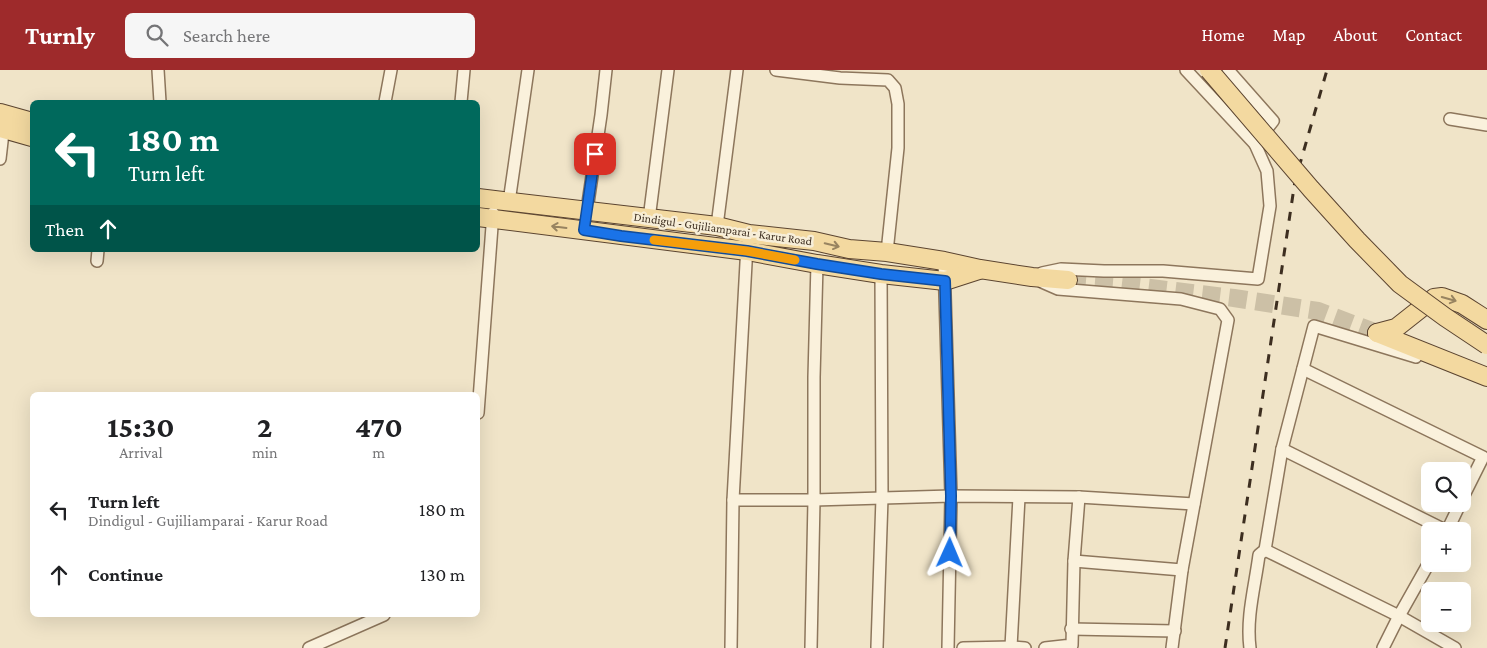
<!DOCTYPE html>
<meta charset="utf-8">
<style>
body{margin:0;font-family:"Crimson Pro",serif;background:#f6f6f6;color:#202124;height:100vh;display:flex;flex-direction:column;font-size:19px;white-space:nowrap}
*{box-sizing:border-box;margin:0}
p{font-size:16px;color:#757577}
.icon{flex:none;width:28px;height:28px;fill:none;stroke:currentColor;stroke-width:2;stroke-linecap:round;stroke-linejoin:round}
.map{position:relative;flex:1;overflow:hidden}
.sheet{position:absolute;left:30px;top:322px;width:450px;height:225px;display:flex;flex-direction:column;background:#fff;border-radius:8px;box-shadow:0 5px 20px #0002}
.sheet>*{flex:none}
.hud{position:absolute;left:30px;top:30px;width:450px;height:152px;border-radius:8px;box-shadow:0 5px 20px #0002;background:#00695c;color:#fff;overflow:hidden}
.tools{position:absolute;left:1421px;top:392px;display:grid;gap:10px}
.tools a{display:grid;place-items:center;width:50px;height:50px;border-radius:8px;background:#fff;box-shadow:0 5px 20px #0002;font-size:25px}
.pin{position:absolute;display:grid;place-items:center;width:42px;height:42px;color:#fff;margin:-21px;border-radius:10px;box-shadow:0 2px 8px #0006}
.me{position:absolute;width:55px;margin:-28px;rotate:1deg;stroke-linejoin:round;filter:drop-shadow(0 0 4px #0008)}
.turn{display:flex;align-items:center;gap:18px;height:105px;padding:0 15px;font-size:22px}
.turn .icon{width:65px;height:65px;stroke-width:2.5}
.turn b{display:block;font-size:35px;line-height:42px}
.then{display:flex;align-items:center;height:48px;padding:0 15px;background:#0003;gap:10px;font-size:19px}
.eta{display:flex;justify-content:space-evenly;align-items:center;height:85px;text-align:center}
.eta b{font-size:30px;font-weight:700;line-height:35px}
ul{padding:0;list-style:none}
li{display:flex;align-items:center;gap:15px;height:65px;padding:0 15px}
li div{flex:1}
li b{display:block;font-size:19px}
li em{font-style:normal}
header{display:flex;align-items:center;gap:30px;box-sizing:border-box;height:70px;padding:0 25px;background:#9e2a2b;color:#fff}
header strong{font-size:24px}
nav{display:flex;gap:28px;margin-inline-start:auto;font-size:18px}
.search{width:350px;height:45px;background:#f6f6f6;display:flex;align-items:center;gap:12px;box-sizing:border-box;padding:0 18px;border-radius:8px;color:#757577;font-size:19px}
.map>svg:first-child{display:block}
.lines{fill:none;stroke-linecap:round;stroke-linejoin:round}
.primary-tunnel{stroke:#ccc0a6;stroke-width:18;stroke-dasharray:18 9;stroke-linecap:butt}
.minor-casing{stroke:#8d765c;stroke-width:14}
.primary-casing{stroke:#5b4430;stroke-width:20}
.minor{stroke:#faf1dc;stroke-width:11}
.primary{stroke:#f3d9a0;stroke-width:18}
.rail{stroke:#3d2e20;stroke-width:3;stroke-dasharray:9 9;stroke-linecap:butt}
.primary-bridge-casing{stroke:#5b4430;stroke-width:20;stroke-linecap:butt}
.primary-bridge{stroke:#f3d9a0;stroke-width:18}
.oneway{stroke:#988460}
.route-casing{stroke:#114b97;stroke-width:12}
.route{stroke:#1a73e8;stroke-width:9}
.slow{stroke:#f59e0b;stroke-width:9}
.labels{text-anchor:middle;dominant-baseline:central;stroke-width:5;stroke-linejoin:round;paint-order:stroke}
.street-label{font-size:12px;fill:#3d2e20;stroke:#f7eed8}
</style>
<header>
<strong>Turnly</strong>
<div class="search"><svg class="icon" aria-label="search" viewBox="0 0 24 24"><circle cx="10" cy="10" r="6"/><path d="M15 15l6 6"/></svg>Search here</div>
<nav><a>Home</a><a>Map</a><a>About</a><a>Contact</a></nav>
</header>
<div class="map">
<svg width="1487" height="578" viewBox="0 0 1487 578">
<rect width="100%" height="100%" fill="#f0e4c8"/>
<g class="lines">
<!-- primary-tunnel -->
<polyline class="primary-tunnel" points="1068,210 1117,214 1234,228 1318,241 1377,263"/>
<!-- minor casing -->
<g class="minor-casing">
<g id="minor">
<polyline points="158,0 160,32"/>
<polyline points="776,0 840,8 888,10 895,18 898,34 898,78 887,182"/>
<polyline points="1186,0 1255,74 1273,51 1228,0"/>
<polyline points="385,32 391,0"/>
<polyline points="461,32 464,0"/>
<polyline points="1450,49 1487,55"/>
<polyline points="0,89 4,54"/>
<polyline points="509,132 528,0"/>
<polyline points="649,149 668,0"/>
<polyline points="717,156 737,0"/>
<polyline points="584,160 601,45 606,0"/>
<polyline points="97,191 98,180"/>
<polyline points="944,191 951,426 948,578"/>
<polyline points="817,194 814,307 814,430 951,426 1079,427 1194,434"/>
<polyline points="1042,203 1061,199 1104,201 1163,201 1258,209 1270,136 1267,101 1255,74"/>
<polyline points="1042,212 1058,219 1181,229 1220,239 1228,250 1182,500 1172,578"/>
<polyline points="1303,299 1483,387 1462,429"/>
<polyline points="478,343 493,143"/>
<polyline points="1282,379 1447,461"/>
<polyline points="733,430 747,175"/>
<polyline points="1447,461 1460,434"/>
<polyline points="1265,480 1399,546 1430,491"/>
<polyline points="1074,491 1182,500"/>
<polyline points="1071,559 1175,561"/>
<polyline points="877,577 882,428 881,204"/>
<polyline points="1011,577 1019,427"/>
<polyline points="309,578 384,545"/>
<polyline points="731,578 733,430 814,430 811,578"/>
<polyline points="963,578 1011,577 1025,578"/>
<polyline points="1045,578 1072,575 1074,491 1079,427"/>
<path d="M1250 578C1246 547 1255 516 1259 485L1265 480 1282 379 1314 256 1416 287"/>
<polyline points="1383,578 1399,546 1455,578"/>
</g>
</g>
<!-- primary casing -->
<g class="primary-casing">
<g id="primary">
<polyline points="0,43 32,52"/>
<polyline points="0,58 32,67"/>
<polyline points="478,128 717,156 749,164 814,171 849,179 887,182 944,191 980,199 1032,207 1068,210"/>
<polyline points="478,147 747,181 817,194 881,204 945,211 979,200"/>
<polyline points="1377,263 1396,258 1434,228 1442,227 1462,234 1487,250"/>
<polyline points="1377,263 1487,307"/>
</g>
</g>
<!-- minor -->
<use href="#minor" class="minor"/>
<!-- primary -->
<use href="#primary" class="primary"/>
<!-- rail -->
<polyline class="rail" points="1225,578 1295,111 1327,0"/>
<!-- primary-bridge casing -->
<g class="primary-bridge-casing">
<polyline id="primary-bridge" points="1209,0 1311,119 1357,170 1400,214 1445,247 1487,275"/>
</g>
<!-- primary-bridge -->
<use href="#primary-bridge" class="primary-bridge"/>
</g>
<!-- one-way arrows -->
<defs><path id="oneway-shaft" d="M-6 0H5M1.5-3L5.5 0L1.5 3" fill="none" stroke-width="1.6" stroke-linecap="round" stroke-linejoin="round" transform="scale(1.25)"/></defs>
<g class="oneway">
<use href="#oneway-shaft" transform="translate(559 157) rotate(-173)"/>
<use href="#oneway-shaft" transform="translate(832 175) rotate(13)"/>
<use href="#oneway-shaft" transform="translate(1449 229) rotate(16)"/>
</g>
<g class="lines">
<!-- route casing -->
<g class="route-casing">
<polyline id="route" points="595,84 584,160 621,166 747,181 817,194 881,204 945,211 951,426 950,483"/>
</g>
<!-- route -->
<use href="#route" class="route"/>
<!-- slow -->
<polyline class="slow" points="654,170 747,181 795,190"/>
</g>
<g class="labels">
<!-- street labels -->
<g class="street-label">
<text transform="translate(723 159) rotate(8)">Dindigul - Gujiliamparai - Karur Road</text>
</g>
</g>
</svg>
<div class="tools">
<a><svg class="icon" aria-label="search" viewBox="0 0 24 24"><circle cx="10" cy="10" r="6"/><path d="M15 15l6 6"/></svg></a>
<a>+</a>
<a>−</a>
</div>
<div class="pin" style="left:595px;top:84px;background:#d93025"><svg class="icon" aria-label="arrive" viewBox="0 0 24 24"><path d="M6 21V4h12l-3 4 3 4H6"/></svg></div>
<svg class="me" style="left:950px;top:483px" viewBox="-20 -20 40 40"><path d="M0-17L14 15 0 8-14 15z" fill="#1a73e8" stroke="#fff" stroke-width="4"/></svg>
<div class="hud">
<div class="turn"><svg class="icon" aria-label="left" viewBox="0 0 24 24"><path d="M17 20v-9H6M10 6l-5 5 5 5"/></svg><div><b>180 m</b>Turn left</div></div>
<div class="then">Then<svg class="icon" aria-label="ahead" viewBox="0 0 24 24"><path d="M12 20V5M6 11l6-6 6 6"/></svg></div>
</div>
<section class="sheet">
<div class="eta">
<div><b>15:30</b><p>Arrival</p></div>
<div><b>2</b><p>min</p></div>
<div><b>470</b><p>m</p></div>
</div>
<ul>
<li><svg class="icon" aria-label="left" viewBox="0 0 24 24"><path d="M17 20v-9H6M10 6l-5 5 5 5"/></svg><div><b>Turn left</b><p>Dindigul - Gujiliamparai - Karur Road</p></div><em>180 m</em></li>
<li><svg class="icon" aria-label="ahead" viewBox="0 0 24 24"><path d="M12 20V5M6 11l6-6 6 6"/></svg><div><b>Continue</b></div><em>130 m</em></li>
</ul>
</section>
</div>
